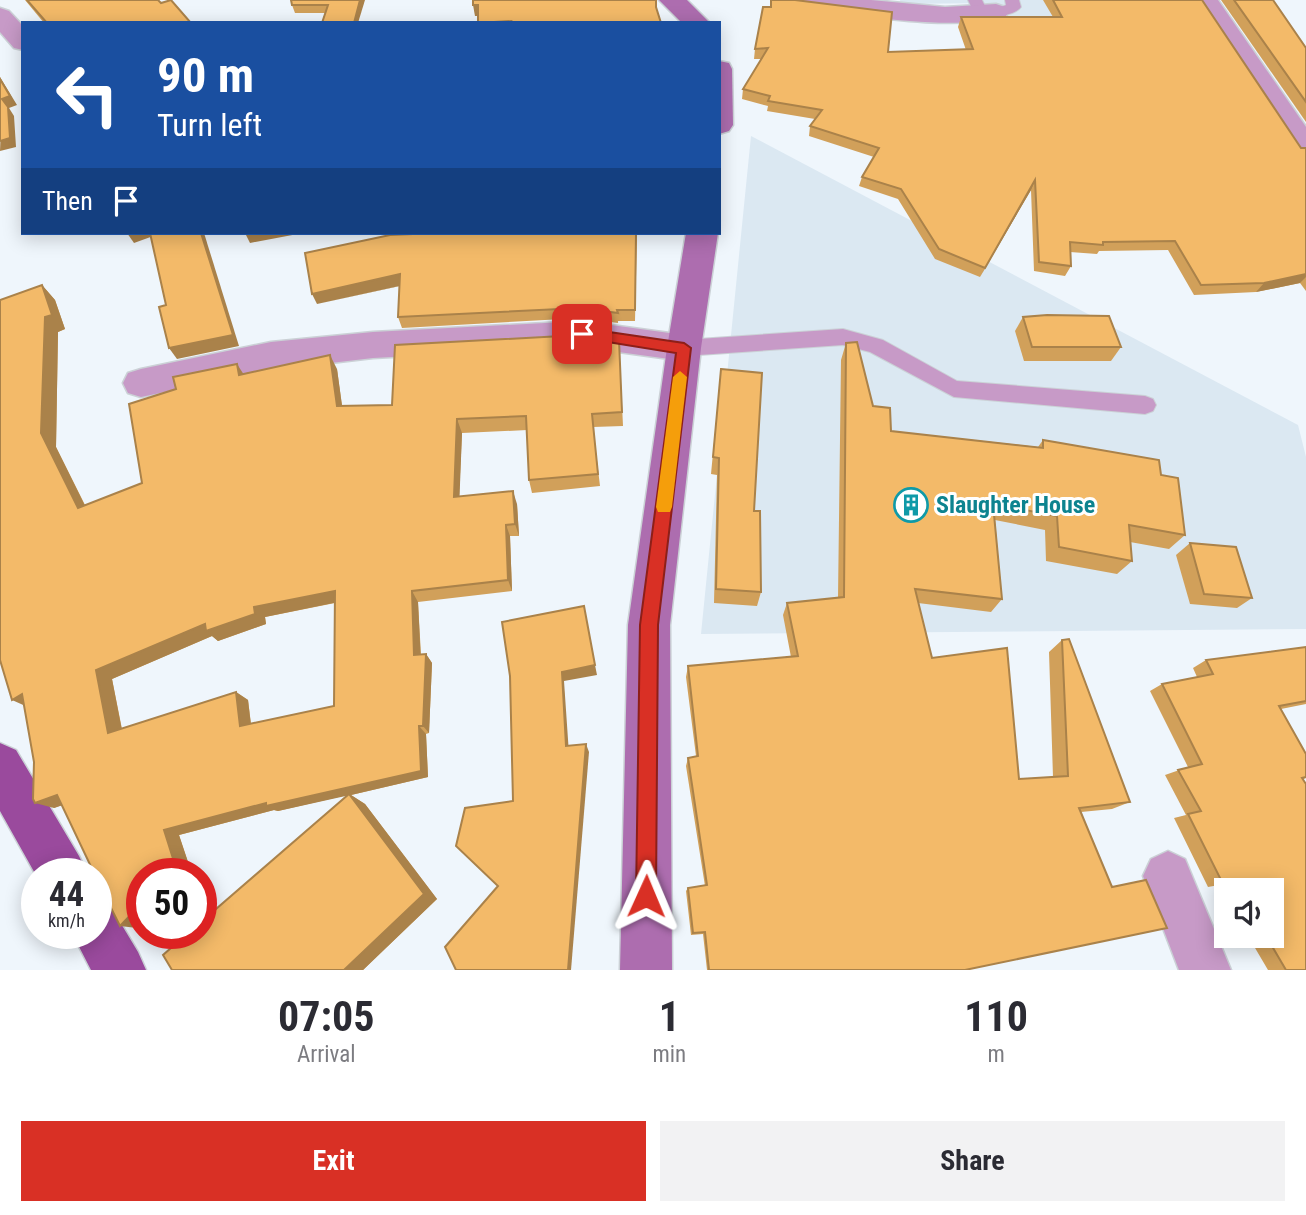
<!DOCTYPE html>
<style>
body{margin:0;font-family:"Roboto Condensed",sans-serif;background:#f2f2f3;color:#2b2b33;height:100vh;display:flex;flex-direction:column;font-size:26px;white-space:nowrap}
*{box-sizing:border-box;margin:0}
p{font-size:23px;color:#7c7c81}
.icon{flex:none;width:38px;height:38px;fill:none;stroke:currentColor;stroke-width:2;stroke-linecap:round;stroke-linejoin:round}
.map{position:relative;height:970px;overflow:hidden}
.sheet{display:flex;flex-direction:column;background:#fff;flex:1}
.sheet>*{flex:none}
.top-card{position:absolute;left:21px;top:21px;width:700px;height:214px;border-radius:0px;box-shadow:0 4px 18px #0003;background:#1a4fa0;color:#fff;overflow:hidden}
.fabs{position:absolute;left:1214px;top:878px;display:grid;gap:14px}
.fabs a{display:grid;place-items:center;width:70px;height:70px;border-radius:0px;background:#fff;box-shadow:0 4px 18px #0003;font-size:35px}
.speed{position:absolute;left:21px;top:858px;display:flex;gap:14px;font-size:35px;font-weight:700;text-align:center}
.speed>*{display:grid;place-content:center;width:91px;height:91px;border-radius:50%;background:#fff;box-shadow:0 4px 18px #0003;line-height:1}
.speed small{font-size:18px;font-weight:400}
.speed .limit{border:10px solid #d22;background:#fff;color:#111}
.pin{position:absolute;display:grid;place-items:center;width:60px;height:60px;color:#fff;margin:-30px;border-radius:14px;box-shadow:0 4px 10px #0006}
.me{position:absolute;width:77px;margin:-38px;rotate:1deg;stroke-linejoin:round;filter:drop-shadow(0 0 5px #0008)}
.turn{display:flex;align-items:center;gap:24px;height:147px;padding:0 21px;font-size:32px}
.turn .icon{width:91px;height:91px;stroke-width:2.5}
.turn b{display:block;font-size:49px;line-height:60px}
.then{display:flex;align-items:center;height:66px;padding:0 21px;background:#0003;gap:14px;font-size:26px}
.eta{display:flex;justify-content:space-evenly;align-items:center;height:119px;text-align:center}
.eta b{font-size:42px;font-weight:700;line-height:49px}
.cta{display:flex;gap:14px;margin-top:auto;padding:14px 21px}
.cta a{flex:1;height:80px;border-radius:0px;background:#d93025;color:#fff;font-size:28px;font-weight:700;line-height:80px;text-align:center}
.cta a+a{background:#f2f2f3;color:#2b2b33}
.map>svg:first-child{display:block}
.built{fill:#dbe8f2}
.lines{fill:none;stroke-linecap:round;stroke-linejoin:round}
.service-casing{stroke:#cbd1d6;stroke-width:2}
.minor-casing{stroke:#cbd1d6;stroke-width:3}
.secondary-casing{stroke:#cbd1d6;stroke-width:3}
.primary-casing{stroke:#cbd1d6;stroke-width:3}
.service{fill:#c79ac7;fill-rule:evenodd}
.minor{fill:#c79ac7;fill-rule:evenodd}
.secondary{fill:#ad6daf;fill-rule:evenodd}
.primary{fill:#9a4a9d;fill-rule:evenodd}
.wall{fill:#d1a05a;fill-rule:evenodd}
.shaded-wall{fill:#aa824a}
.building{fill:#f3ba69;stroke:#aa824a;stroke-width:2;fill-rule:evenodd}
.route{fill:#d93025;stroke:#8d1f18;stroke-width:2}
.slow{fill:#f59e0b}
.labels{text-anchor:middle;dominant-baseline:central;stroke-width:6;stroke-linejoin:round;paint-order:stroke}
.culture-label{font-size:24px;font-weight:bold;fill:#0d838f;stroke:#fff;text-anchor:start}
</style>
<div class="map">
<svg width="1306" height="970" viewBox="0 0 1306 970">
<rect width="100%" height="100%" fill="#eff6fc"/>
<!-- built -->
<g class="built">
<polygon points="900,0 1107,0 1119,22 1002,23 993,3 901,4"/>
<polygon points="751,136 1298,425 1306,457 1306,629 701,634"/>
</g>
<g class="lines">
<!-- service casing -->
<g class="service-casing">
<g id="service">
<polygon points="968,0 982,0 989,14 986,17 976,17"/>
<path d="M1005 0H1019L1021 7C1016 14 999 17 991 15L989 12 1006 5Z"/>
<polygon points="843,329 883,340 957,381 1145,396 1153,399 1156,405 1153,411 1145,414 954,397 870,352 843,345 684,356 677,354 674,348 677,342 684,340"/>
</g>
</g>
<!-- minor casing -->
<g class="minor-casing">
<g id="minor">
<path d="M782 0H871L945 7 996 4 1005 7 1009 12 1005 17C948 32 855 14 795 8L786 5Z"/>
<polygon points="1192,0 1218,0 1306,127 1306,158 1296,156"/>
<polygon points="0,8 9,11 23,26 23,50 14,48 0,32"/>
<polygon points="582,321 684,335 696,339 701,348 696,357 684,361 582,347 373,358 271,370 141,397 128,393 123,383 128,373 141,369 271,342 373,332"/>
<polygon points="1168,851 1185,859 1231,970 1179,970 1143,876 1151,859"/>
</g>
</g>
<!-- secondary casing -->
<g class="secondary-casing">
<g id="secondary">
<polygon points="659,0 687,0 710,23 682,23"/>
<polygon points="719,61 729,63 732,69 733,125 729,131 719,134"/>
<polygon points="686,233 718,233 701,348 670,625 672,970 620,970 628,625 667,348"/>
</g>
</g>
<!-- primary casing -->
<g class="primary-casing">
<g id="primary">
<polygon points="0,743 16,750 79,856 87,873 37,873 37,877 0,811"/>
<polygon points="96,905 114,912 138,952 146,970 91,970 72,933 96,933"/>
</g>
</g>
<!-- service -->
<use href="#service" class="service"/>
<!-- minor -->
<use href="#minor" class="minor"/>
<!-- secondary -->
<use href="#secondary" class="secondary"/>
<!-- primary -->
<use href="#primary" class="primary"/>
</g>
<!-- wall -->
<g class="wall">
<polygon points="25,0 158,0 161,3 191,23 44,23"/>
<polygon points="365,0 325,13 295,13 292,5"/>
<polygon points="770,0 795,0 888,52 966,50 958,27 961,17 1053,17 1043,0 1202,0 1301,148 1306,148 1306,291 1300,283 1256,292 1194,295 1168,250 1099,251 1097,254 1070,252 1071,266 1065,276 1034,271 1031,190 980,277 935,259 898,199 859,186 862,177 874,157 809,136 810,126 815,119 767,111 768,106 742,99 743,89 762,59 754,59 755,49 770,7"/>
<polygon points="1221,0 1273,0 1306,48 1306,122"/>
<polygon points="637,233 635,321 618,321 618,323 582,318 402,328 398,317 400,286 317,304"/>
<path d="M42 285 55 300 65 329 58 332 56 447 85 505 142 483 243 374 337 369 342 406 392 405 619 340 623 426 593 427 600 486 532 493 529 480 527 430 462 433 459 497 517 504 519 536H510L512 591 418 602 421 655 426 654 432 663 429 733 426 734 428 777 351 795 365 804 437 899 363 970H172L347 795 278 811 274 810 179 835 191 871 189 873H142L137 928 62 805 54 808 34 762 24 705ZM335 603 334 706 251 724 248 700 236 692 122 729 112 679 212 636 218 641 266 624 265 617Z"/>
<polygon points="1023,317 1121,347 1111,361 1024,361 1015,331"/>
<polygon points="846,343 873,406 891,431 1038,447 1043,440 1161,475 1185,535 1169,549 1130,542 1132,561 1117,574 1046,561 1045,530 995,520 1002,599 991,612 918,603 932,658 1019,779 1053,777 1049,652 1062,640 1130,802 1112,809 1081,812 965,970 707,970 703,934 691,935 686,891 688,888 705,886 686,766 688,758 696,756 686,677 688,666 791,657 783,615 787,603 838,598 841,360"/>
<polygon points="721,369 754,511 761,592 757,606 714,603 717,475 711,474"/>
<polygon points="1190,543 1252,598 1237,608 1190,604 1176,555"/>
<polygon points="1306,647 1306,704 1281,709 1306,754 1306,778 1303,779 1306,970 1268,970 1248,936 1272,936 1272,891 1227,891 1227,899 1219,885 1208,887 1174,818 1186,815 1165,775 1188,767 1150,691 1162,684 1197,677 1193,668 1206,660"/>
</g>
<!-- shaded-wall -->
<g class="shaded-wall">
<polygon points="360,0 365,0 358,23 354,23"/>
<polygon points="473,5 478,5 480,16 475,16"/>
<polygon points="0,77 17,105 9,108 14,116 16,147 0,151 2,99"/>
<polygon points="1035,180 1031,190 980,277 985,268"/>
<polygon points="127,233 154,233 156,235 134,243"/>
<polygon points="201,233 204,233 239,346 177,359 169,348"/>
<polygon points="245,233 303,233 250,243"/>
<polygon points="400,274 404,285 317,304 312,294"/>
<polygon points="1306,274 1306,277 1300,283 1256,292 1264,283"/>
<polygon points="42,285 55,300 65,329 58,332 56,447 92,520 78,508 41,433"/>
<polygon points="330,355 337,369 344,420 337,406"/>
<polygon points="237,364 246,378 239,375"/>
<polygon points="457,419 462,433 459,510 454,497"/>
<polygon points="513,491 517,504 519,536 515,524"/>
<polygon points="506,525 510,536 512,591 508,580"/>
<polygon points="335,591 343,601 265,617 266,624 218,641 212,636 112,679 124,741 108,733 96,670 205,624 254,607"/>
<polygon points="412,591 418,602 421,664 414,655"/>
<polygon points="426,654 432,663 429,733 423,726"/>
<polygon points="595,665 597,675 564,681 569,754 566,746 562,672"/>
<polygon points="236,692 248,700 252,734 240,726"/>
<polygon points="22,694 30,708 12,700"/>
<polygon points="419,726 426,734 428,777 351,795 365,804 437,899 363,970 344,970 350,795 278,811 274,810 179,835 191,871 189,873 171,873 164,830"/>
<polygon points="586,744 589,752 571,970 568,970"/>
<polygon points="57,795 75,801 54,808 35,803"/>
<polygon points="142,903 142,923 137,928 120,926"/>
</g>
<!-- building -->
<g class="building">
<polygon points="27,0 158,0 161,3 171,0 191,23 47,23"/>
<polygon points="291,0 360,0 354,23 322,23 328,5 292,5"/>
<polygon points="473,0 656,0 656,7 661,23 510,23 511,21 478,23 478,5 473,5"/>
<polygon points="771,0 795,0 892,12 888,52 973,49 961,17 1062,17 1053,0 1202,0 1301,148 1306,148 1306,274 1264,283 1201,285 1175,241 1103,242 1103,245 1070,242 1071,266 1039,262 1035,180 985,268 939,249 901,189 862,177 879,148 810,126 822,110 768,101 770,96 743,89 768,48 755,49 763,7 771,7"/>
<polygon points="1234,0 1273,0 1306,48 1306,102"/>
<polygon points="0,79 10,96 2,99 8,107 10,138 0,141"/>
<polygon points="150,233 201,233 233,335 169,348 159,307 166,305"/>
<polygon points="436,233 636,233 635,310 617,310 618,313 581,308 398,317 400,274 312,294 305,253 390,235"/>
<path d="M42 285 52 315 45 317 41 433 78 508 142 483 129 404 176 389 173 377 237 364 239 375 330 355 337 406 392 405 395 345 580 335 619 340 622 412 592 414 598 474 529 480 526 416 457 419 454 497 513 491 515 524 506 525 508 580 412 591 414 655 426 654 423 726H419L421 771 266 806V803L164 830 176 868 171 873H142V903L120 926 96 878V873H94L57 795 35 803 33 799 34 762 22 694 12 700 0 660V300ZM335 591 334 706 240 726 236 692 108 733 96 670 205 624 206 631 255 614 254 607Z"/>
<polygon points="1047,315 1109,316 1121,347 1032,347 1023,317"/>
<polygon points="857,342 873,406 890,408 891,431 1043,448 1043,440 1159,460 1161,475 1178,478 1185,535 1129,525 1132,561 1059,547 1057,516 993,504 1002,599 915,589 932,658 1007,648 1019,779 1068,776 1062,640 1069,639 1130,802 1079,808 1112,887 1146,880 1167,928 965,970 709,970 705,932 693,933 688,888 707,885 688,758 698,756 688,666 798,656 787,603 844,597 846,343"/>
<polygon points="721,369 762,373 754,511 760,511 761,592 716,589 719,458 713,457"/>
<polygon points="1190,543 1236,547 1252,598 1204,594"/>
<polygon points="584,606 595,665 562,672 566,746 586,744 568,970 456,970 445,947 498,886 456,846 465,808 513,801 510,676 502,622"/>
<polygon points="1306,647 1306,701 1279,706 1306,754 1306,777 1302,778 1306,784 1306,970 1286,970 1266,936 1272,936 1272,891 1239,891 1234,882 1223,884 1188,814 1201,811 1178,770 1202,764 1162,684 1213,674 1206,660"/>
<polygon points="349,794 424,894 344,970 172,970 163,955 188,933 201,933 201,922"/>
</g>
<!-- route -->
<polygon class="route" points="582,328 684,343 691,348 658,625 656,896 653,903 646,906 639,903 636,896 640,625 676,353 577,337 574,334"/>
<!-- slow -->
<polygon class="slow" points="680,371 687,377 672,507 670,512 658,512 656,507 673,377"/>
<!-- icons -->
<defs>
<g id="building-ring" transform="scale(1.75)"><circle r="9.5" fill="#fff" stroke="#0f9aa8" stroke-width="1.5"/><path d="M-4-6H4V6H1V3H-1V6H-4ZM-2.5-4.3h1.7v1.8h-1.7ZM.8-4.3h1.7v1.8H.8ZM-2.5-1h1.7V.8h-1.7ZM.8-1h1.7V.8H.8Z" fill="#0f9aa8"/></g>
</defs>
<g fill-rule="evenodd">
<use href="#building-ring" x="911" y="505"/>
</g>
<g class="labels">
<!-- culture labels -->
<g class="culture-label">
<text x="936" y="505">Slaughter House</text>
</g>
</g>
</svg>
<div class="fabs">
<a><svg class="icon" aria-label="sound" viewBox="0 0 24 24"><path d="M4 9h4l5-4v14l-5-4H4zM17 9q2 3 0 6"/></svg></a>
</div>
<div class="speed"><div>44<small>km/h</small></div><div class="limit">50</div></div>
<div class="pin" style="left:582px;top:334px;background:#d93025"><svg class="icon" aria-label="arrive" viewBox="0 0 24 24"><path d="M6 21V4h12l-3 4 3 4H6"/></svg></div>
<svg class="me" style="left:646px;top:896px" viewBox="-20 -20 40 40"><path d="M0-17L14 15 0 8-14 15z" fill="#d93025" stroke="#fff" stroke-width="4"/></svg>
<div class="top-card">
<div class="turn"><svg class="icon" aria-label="left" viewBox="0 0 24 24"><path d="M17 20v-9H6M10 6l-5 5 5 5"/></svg><div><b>90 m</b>Turn left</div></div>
<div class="then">Then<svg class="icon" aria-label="arrive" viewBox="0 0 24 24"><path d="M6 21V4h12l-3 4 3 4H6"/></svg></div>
</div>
</div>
<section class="sheet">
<div class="eta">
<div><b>07:05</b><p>Arrival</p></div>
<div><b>1</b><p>min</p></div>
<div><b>110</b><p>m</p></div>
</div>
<div class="cta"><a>Exit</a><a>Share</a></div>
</section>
